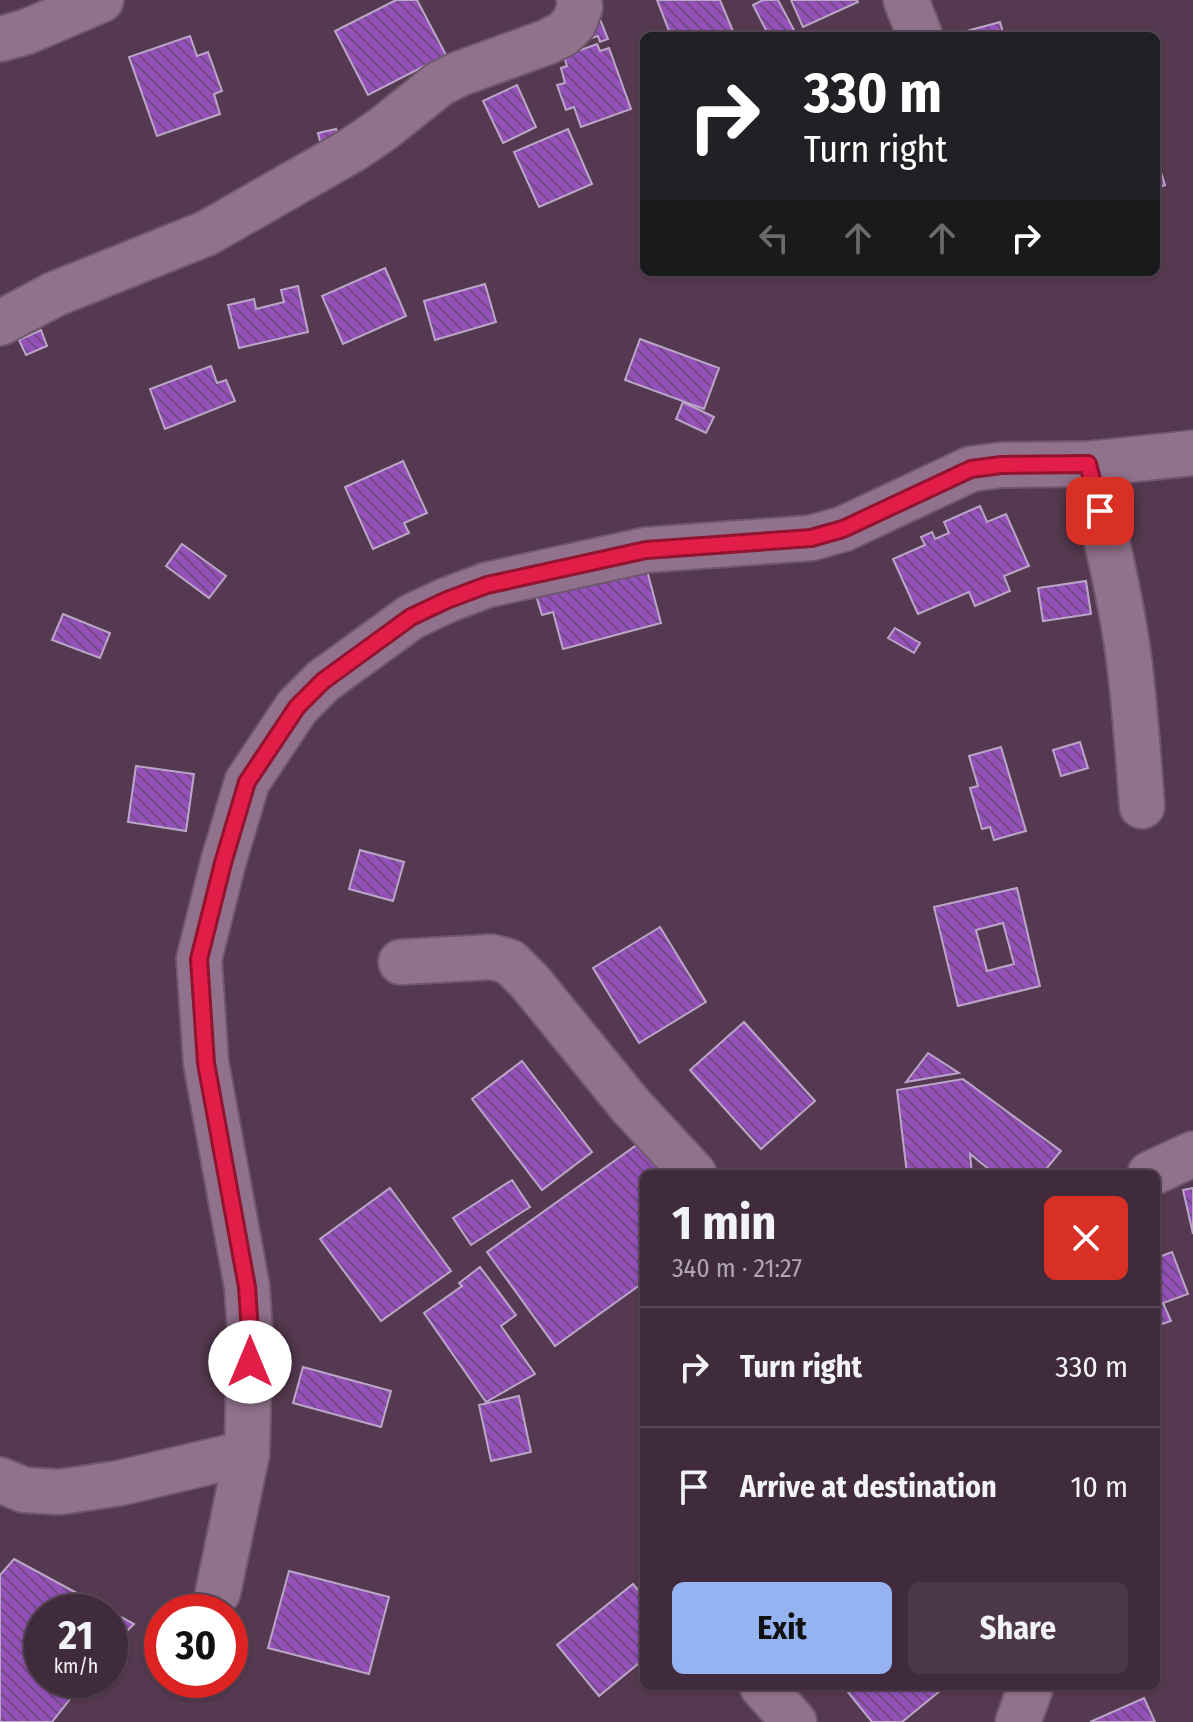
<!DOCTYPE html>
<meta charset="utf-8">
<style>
body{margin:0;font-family:"Fira Sans Condensed",sans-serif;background:#4b3747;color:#f1f3f6;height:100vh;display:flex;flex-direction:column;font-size:30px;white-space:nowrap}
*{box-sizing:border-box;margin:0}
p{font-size:26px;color:#aea7af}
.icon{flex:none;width:44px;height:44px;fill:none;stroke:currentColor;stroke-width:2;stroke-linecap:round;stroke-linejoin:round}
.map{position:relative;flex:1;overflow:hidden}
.sheet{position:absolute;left:640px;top:1170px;width:520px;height:520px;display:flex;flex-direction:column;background:#402b3c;border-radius:12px;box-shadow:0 2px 6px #0004,0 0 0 2px #594756}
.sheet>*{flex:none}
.banner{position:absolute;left:640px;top:32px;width:520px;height:244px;border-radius:12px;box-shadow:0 2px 6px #0004,0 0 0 2px #594756;background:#202124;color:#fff;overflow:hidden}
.speed{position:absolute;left:24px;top:1594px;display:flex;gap:16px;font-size:40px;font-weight:700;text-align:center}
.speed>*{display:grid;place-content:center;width:104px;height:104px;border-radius:50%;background:#402b3c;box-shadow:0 2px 6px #0004,0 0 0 2px #594756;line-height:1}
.speed small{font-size:20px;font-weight:400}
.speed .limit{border:12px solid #d22;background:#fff;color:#111}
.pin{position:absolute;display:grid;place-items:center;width:68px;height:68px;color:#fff;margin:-34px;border-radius:16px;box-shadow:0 4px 12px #0006}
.me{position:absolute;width:88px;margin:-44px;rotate:0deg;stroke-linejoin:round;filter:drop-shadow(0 0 6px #0008)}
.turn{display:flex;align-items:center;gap:28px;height:168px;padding:0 32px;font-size:36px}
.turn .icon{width:104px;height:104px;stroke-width:2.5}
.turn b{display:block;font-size:56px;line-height:68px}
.lanes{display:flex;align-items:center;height:76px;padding:0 32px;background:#0003;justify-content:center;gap:40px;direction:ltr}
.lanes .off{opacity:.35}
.round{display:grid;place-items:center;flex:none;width:84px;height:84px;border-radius:12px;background:#4b3747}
.summary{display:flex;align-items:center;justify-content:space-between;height:136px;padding:0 32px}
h1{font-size:48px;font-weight:700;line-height:60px}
.primary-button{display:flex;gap:16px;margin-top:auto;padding:16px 32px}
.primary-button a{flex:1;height:92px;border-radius:12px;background:#95b2f1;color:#111;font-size:32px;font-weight:700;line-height:92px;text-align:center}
.primary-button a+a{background:#4b3747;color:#f1f3f6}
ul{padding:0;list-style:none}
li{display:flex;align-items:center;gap:24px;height:120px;padding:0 32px;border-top:2px solid #594756}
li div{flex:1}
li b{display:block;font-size:30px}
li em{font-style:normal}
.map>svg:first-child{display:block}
.building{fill:url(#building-back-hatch);stroke:#bba6c8;stroke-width:2;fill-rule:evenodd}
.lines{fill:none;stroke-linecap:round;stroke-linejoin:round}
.minor-casing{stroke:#70586c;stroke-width:48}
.minor{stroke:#91728c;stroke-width:44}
.route-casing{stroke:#92132f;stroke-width:20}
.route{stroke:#e11d48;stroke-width:14}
</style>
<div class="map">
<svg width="1193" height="1722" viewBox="0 0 1193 1722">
<defs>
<pattern id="building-back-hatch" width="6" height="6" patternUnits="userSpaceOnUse" patternTransform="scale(2)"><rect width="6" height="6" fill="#9451b9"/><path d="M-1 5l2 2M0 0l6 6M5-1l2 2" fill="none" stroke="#724a85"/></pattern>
</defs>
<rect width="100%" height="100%" fill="#553950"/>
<!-- building -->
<g class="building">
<polygon points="396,0 417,0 446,55 368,95 335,31"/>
<polygon points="657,0 720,0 735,36 671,36"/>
<polygon points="763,0 778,0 794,30 782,36 769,36 753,5"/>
<polygon points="791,0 857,0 858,2 803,27"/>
<polygon points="599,17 608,39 600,42 598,36 591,38 584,23"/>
<polygon points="1000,22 1004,36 964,36 963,32"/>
<polygon points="190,36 197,56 208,52 222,91 214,94 220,114 157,136 129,57"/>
<polygon points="597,44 600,51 609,48 631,109 581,127 574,107 566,110 557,85 565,83 561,68 567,66 564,56"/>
<polygon points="517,85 536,127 503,143 483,101"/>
<polygon points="336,129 340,144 322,149 318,133"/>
<polygon points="568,129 592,184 539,207 514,152"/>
<polygon points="1156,156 1165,185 1156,188"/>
<polygon points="385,268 406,316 343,344 322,296"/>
<polygon points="485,284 496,322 435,340 424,301"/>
<polygon points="298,286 308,332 239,348 228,305 254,299 256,309 284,302 281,290"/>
<polygon points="41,330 47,346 26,355 19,340"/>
<polygon points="640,339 719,368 704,409 625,380"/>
<polygon points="211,366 217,383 226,380 235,401 165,429 150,389"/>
<polygon points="683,402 714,417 706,433 676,419"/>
<polygon points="403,461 427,513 404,523 409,533 373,549 345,487"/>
<polygon points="980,506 987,522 1006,514 1029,566 1004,576 1010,591 975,606 969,592 918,614 893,559 925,545 921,537 932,532 935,539 949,533 944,522"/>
<polygon points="182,544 226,576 209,598 166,566"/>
<polygon points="644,559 661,623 563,649 553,612 542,615 534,589"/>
<polygon points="1086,581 1091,614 1043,621 1038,588"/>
<polygon points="63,614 110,633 100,658 52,640"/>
<polygon points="895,628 920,643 914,653 888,638"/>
<polygon points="1080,742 1088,768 1061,776 1053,750"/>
<polygon points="1001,747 1026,831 994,840 990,827 982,829 970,788 978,786 969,756"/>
<polygon points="136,766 194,774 186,831 128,822"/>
<polygon points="360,850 404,862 393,901 349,889"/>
<path d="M1017 888 1040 986 958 1006 934 907ZM1003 923 1014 964 987 971 976 930Z"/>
<polygon points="660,927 706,1002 639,1043 593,968"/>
<polygon points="744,1022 815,1101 761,1149 690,1070"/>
<polygon points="928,1053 959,1073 906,1082"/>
<polygon points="522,1061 592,1152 542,1190 472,1099"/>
<polygon points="963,1079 1061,1151 1042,1174 995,1174 970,1154 972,1174 907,1174 897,1090"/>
<polygon points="652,1134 681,1174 644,1174 644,1282 555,1346 487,1252"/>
<polygon points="512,1180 530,1207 471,1245 453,1218"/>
<polygon points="390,1188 451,1271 381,1321 320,1239"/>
<polygon points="1193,1188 1193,1234 1183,1190"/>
<polygon points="1172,1252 1188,1294 1163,1303 1171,1321 1156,1326 1156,1258"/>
<polygon points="480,1267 516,1315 501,1326 535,1374 486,1402 424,1313 462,1286 459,1283"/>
<polygon points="303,1367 391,1391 381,1427 293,1403"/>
<polygon points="519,1396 531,1452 491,1461 479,1405"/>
<polygon points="14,1559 134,1624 110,1648 110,1612 42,1612 42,1680 85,1680 52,1722 0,1722 0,1575"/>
<polygon points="289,1571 389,1597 369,1674 268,1648"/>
<polygon points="633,1584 644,1597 644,1659 599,1696 557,1645"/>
<polygon points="843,1686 946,1686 902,1722 872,1722"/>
<polygon points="1144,1698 1155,1722 1090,1722"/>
</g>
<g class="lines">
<!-- minor casing -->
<g class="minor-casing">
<g id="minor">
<polyline points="906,0 920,36"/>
<polyline points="0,39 26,32 101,0"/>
<polyline points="0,323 55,294 207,233 352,150 383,129 439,84 459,74 547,42 563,34 574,23 580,7 579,0"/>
<path d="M1088 464C1104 526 1119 588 1128 652 1135 703 1138 755 1142 806"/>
<polyline points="401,962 492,957 510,962 530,982 631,1106 694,1174"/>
<polyline points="1150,1174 1193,1154"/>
<polyline points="0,1480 24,1490 60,1492 120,1483 247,1453"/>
<polyline points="218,1592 247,1453 250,1332 247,1287 206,1063 199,959 223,863 247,782 297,707 323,681 411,617 447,600 487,585 646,550 811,538 843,529 971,469 1001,465 1088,464 1193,453"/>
<polyline points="762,1686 794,1722"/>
<polyline points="1018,1722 1031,1686"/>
</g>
</g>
<!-- minor -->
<use href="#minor" class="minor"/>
</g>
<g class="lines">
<!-- route casing -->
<g class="route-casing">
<polyline id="route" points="250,1362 250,1332 247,1287 206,1063 199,959 223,863 247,782 297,707 323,681 411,617 447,600 487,585 646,550 811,538 843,529 971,469 1001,465 1088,464 1100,511"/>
</g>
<!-- route -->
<use href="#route" class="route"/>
</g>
</svg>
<div class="speed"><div>21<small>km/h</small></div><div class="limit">30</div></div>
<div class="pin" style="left:1100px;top:511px;background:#d93025"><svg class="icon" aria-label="arrive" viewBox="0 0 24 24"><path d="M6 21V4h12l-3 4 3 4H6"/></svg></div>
<svg class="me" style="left:250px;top:1362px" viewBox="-20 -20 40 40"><circle r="19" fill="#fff"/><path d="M0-13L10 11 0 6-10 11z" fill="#e11d48"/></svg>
<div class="banner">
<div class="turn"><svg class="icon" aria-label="right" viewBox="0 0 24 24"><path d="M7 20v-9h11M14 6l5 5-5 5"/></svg><div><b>330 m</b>Turn right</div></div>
<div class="lanes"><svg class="icon off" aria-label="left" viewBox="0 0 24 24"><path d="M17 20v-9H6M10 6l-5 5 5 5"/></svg><svg class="icon off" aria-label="ahead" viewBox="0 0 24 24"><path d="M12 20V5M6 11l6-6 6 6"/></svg><svg class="icon off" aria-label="ahead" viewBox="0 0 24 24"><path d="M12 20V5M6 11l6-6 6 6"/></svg><svg class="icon" aria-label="right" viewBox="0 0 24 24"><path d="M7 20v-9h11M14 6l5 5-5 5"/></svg></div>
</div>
<section class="sheet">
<div class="summary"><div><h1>1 min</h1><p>340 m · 21:27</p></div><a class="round" style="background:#d93025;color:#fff"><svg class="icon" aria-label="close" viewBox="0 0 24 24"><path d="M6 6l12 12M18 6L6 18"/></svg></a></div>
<ul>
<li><svg class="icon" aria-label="right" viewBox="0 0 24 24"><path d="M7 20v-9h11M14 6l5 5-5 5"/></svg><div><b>Turn right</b></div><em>330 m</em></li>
<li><svg class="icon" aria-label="arrive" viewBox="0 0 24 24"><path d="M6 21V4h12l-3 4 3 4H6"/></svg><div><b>Arrive at destination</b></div><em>10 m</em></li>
</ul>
<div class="primary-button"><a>Exit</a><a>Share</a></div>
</section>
</div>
